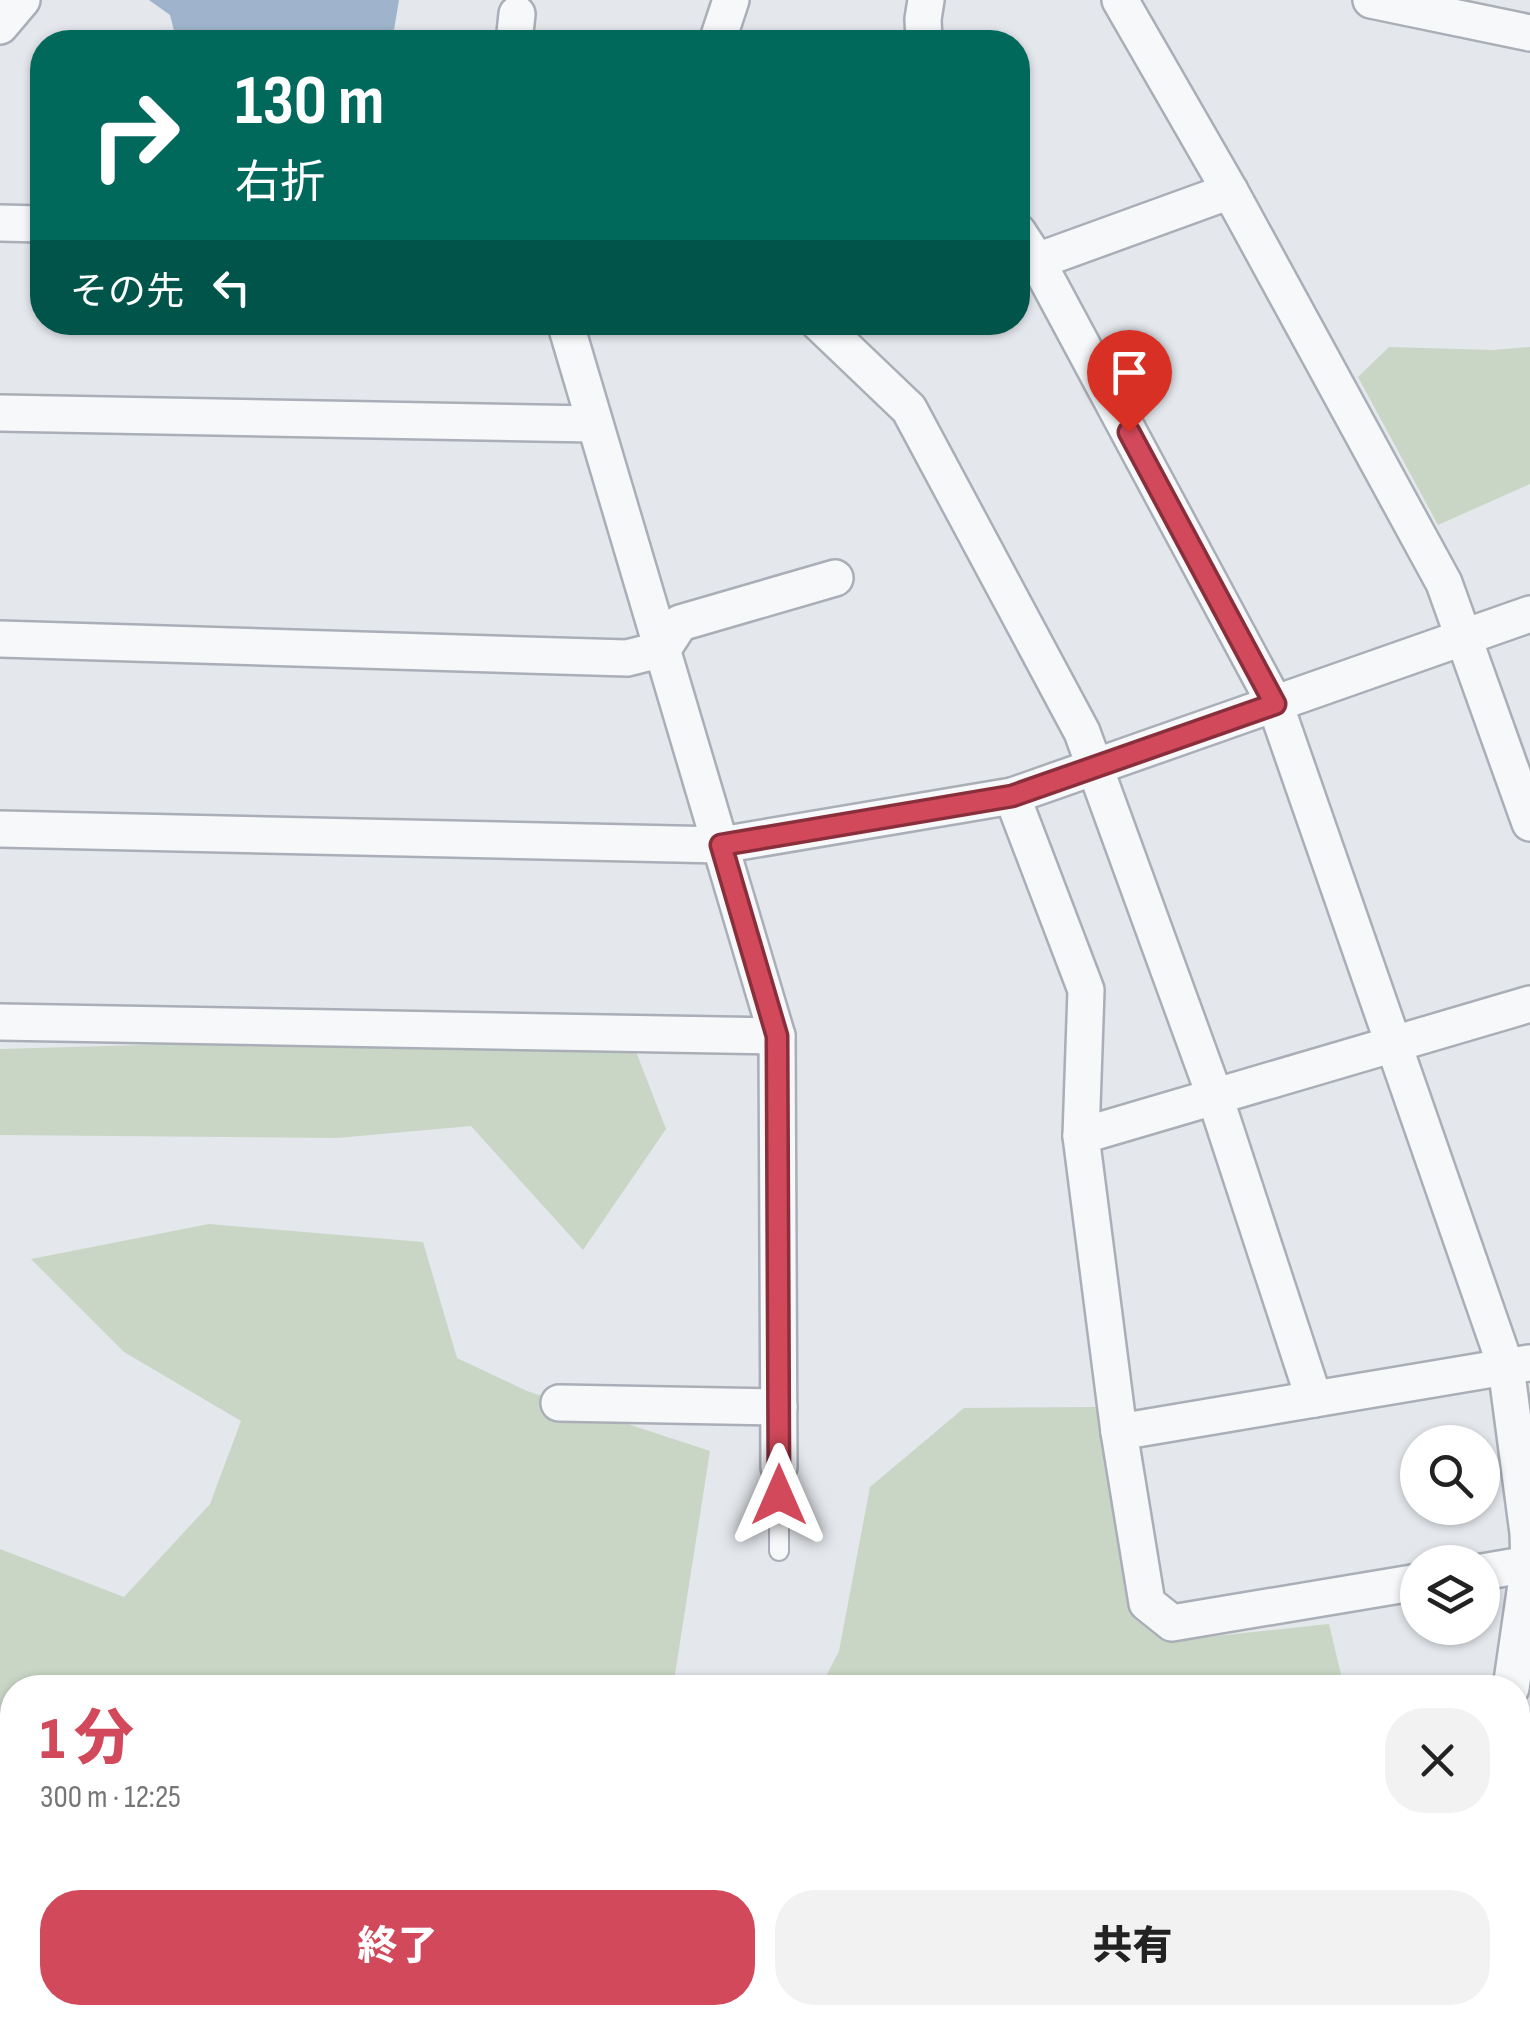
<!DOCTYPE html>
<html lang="ja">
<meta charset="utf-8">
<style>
body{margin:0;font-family:"Sofia Sans Condensed","Noto Sans JP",sans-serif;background:#f2f2f2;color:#222;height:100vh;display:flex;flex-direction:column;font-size:38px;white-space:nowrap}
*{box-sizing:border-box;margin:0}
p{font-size:32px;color:#767676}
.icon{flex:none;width:55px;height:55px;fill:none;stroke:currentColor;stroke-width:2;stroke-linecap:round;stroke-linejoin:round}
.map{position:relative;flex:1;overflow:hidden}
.panel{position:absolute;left:0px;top:1675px;width:1530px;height:350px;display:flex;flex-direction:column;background:#fff;border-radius:40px 40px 0 0;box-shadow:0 2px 8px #0004}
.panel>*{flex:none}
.guide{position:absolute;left:30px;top:30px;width:1000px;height:305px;border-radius:40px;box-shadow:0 2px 8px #0004;background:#00695c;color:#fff;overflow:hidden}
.controls{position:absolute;left:1400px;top:1425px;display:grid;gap:20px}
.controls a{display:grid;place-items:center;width:100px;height:100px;border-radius:50%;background:#fff;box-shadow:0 2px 8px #0004;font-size:50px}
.pin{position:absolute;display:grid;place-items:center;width:85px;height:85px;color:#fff;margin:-102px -42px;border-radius:50% 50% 50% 0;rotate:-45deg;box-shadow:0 0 10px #0007}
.pin .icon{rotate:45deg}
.me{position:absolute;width:110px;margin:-55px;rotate:0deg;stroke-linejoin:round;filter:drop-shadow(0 0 8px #0008)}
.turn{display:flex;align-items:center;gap:35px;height:210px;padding:0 40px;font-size:45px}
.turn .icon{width:130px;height:130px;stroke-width:2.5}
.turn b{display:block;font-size:70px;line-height:85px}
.then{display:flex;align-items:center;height:95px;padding:0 40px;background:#0003;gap:20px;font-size:38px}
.round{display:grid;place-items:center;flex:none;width:105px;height:105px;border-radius:40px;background:#f2f2f2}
.summary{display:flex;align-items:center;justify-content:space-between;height:170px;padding:0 40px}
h1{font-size:60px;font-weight:800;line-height:75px;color:#d1495b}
.button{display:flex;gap:20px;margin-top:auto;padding:20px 40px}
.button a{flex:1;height:115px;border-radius:40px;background:#d1495b;color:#fff;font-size:40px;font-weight:800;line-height:115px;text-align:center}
.button a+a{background:#f2f2f2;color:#222}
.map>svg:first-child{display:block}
.green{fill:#c9d6c5}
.water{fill:#9fb4cc}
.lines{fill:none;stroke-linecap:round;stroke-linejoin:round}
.lane-casing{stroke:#a9aeb7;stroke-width:22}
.street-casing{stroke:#a9aeb7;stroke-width:40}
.lane{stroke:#f7f8fa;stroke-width:18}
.street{stroke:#f7f8fa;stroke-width:35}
.route-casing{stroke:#882f3b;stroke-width:25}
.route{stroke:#d1495b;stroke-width:18}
</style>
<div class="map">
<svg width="1530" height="2025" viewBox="0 0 1530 2025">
<rect width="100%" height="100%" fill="#e4e7ec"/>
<!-- green -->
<g class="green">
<polygon points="1389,347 1493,350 1530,347 1530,484 1438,525 1358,377"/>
<polygon points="628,1031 666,1129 583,1250 471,1126 337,1138 0,1135 0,1049"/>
<polygon points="209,1224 423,1242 457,1358 527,1391 710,1451 673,1687 12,1688 12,2012 1246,2013 1233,2025 0,2025 0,1549 124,1597 210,1504 241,1421 124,1352 31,1259"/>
<polygon points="1098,1407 1129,1608 1178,1640 1329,1624 1344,1687 820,1688 839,1651 870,1487 964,1408"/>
</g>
<!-- water -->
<polygon class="water" points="149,0 399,0 392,42 177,42 170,15"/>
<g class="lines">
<!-- lane casing -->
<g class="lane-casing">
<polyline id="lane" points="779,1467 779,1551"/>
</g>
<!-- street casing -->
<g class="street-casing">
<g id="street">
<polyline points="1120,0 1230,191 1444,583 1530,823"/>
<polyline points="1371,0 1530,33"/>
<polyline points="0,26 22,0"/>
<polyline points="514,42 517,14"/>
<polyline points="717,42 731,0"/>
<polyline points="924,42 923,19 926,0"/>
<polyline points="0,223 42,224"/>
<polyline points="1018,232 1037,261 1275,704 1506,1367 1528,1533 1529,1564 1511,1688"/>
<polyline points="1018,268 1230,191"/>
<polyline points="565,322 777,1036 779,1467"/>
<polyline points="818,322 909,409 1082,732 1214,1094 1314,1399"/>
<polyline points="0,413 594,424"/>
<polyline points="0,639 627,658 663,649 680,623 835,578"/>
<polyline points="1012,796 1086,990 1081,1136 1119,1432 1147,1603 1172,1623 1418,1582"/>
<polyline points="0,829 721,845 1012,796 1530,614"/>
<polyline points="0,1022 777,1036"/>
<polyline points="1081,1136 1530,1004"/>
<polyline points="559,1403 779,1407"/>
<polyline points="1119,1432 1529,1363"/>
<polyline points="1482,1572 1529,1564"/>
<polyline points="1412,2025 1420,2012"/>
</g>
</g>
<!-- lane -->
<use href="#lane" class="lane"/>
<!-- street -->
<use href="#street" class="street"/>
</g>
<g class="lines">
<!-- route casing -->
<g class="route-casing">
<polyline id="route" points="779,1495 777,1036 721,845 1012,796 1275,704 1129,432"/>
</g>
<!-- route -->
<use href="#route" class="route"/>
</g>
</svg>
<div class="controls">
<a><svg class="icon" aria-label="search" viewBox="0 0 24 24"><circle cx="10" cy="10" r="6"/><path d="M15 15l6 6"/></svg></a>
<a><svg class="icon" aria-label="layers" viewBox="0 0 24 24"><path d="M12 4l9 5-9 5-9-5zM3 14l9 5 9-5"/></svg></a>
</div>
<div class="pin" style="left:1129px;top:432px;background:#d93025"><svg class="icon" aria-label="arrive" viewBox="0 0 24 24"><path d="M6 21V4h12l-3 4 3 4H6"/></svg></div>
<svg class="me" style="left:779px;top:1495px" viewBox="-20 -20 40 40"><path d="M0-17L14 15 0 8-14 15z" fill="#d1495b" stroke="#fff" stroke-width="4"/></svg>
<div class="guide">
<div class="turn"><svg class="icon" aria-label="right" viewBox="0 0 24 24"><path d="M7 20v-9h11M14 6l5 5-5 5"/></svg><div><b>130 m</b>右折</div></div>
<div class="then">その先<svg class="icon" aria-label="left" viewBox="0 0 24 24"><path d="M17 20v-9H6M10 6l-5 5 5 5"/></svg></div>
</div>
<section class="panel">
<div class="summary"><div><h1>1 分</h1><p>300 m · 12:25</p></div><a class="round"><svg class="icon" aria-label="close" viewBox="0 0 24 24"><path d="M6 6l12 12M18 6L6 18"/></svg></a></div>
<div class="button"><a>終了</a><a>共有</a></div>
</section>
</div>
